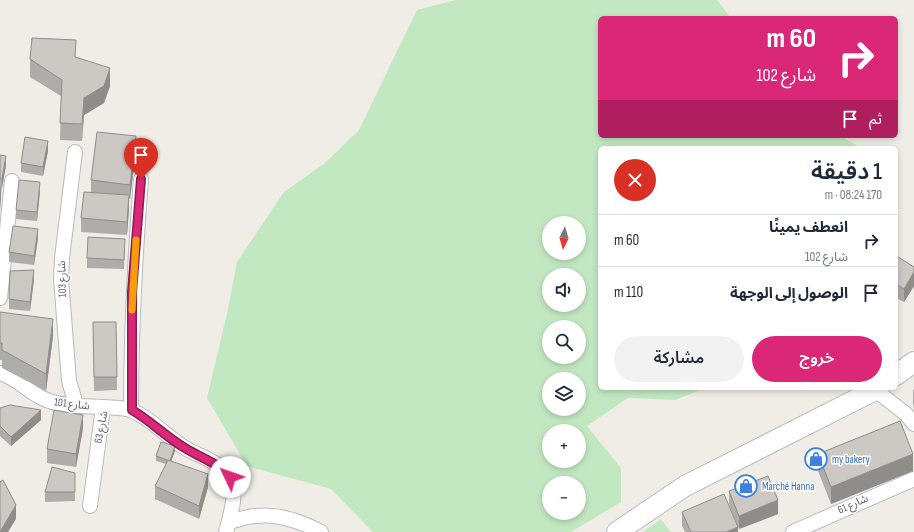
<!DOCTYPE html>
<html lang="ar">
<meta charset="utf-8">
<style>
body{margin:0;font-family:"Sofia Sans Condensed","Noto Sans Arabic",sans-serif;background:#f2f2f3;color:#1f2937;direction:rtl;height:100vh;display:flex;flex-direction:column;font-size:15px;white-space:nowrap}
*{box-sizing:border-box;margin:0}
p{font-size:13px;color:#747a83}
.icon{flex:none;width:22px;height:22px;fill:none;stroke:currentColor;stroke-width:2;stroke-linecap:round;stroke-linejoin:round}
.map{position:relative;flex:1;overflow:hidden;direction:ltr}
.panel{position:absolute;left:598px;top:146px;width:300px;height:244px;display:flex;flex-direction:column;background:#fff;border-radius:6px;box-shadow:0 2px 6px #0003;direction:rtl}
.panel>*{flex:none}
.guide{position:absolute;left:598px;top:16px;width:300px;height:122px;border-radius:6px;box-shadow:0 2px 6px #0003;direction:rtl;background:#db2777;color:#fff;overflow:hidden}
.needle{width:26px;rotate:185deg}
.buttons{position:absolute;left:542px;top:216px;display:grid;gap:8px}
.buttons a{display:grid;place-items:center;width:44px;height:44px;border-radius:50%;background:#fff;box-shadow:0 2px 6px #0003;font-size:20px}
.pin{position:absolute;display:grid;place-items:center;width:34px;height:34px;color:#fff;margin:-41px -17px;border-radius:50% 50% 50% 0;rotate:-45deg;box-shadow:0 0 4px #0007}
.pin .icon{rotate:45deg}
.me{position:absolute;width:44px;margin:-22px;rotate:312deg;stroke-linejoin:round;filter:drop-shadow(0 0 3px #0008)}
.turn{display:flex;align-items:center;gap:14px;height:84px;padding:0 16px;font-size:18px}
.turn .icon{width:52px;height:52px;stroke-width:2.5}
.turn b{display:block;font-size:28px;line-height:34px}
.then{display:flex;align-items:center;height:38px;padding:0 16px;background:#0003;gap:8px;font-size:15px}
.round{display:grid;place-items:center;flex:none;width:42px;height:42px;border-radius:21px;background:#f2f2f3}
.headline{display:flex;align-items:center;justify-content:space-between;height:68px;padding:0 16px}
h1{font-size:24px;font-weight:600;line-height:30px}
.button{display:flex;gap:8px;margin-top:auto;padding:8px 16px}
.button a{flex:1;height:46px;border-radius:24px;background:#db2777;color:#fff;font-size:16px;font-weight:600;line-height:46px;text-align:center}
.button a+a{background:#f2f2f3;color:#1f2937}
ul{padding:0;list-style:none}
li{display:flex;align-items:center;gap:12px;height:52px;padding:0 16px;border-top:1px solid #e0e1e3}
li div{flex:1}
li b{display:block;font-size:15px}
li em{font-style:normal}
.map>svg:first-child{display:block}
.green{fill:#c2e8c1;fill-rule:evenodd}
.lines{fill:none;stroke-linecap:round;stroke-linejoin:round}
.minor-casing{stroke:#b7bbbf;stroke-width:16}
.secondary-casing{stroke:#b8bcc1;stroke-width:22}
.minor{stroke:#fff;stroke-width:14}
.secondary{stroke:#fff;stroke-width:20}
.wall{fill:#afada9}
.shaded-wall{fill:#8f8d89}
.building{fill:#ccc9c4;stroke:#8f8d89}
.route-casing{stroke:#8e194d;stroke-width:10}
.route{stroke:#db2777;stroke-width:7}
.slow{stroke:#f59e0b;stroke-width:7}
.labels{text-anchor:middle;dominant-baseline:central;stroke-width:3;stroke-linejoin:round;paint-order:stroke}
.street-label{font-size:11px;fill:#5c6166;stroke:#fff}
.shop-label{font-size:11px;fill:#366cbe;stroke:#fff;text-anchor:start}
</style>
<div class="map">
<svg width="914" height="532" viewBox="0 0 914 532">
<rect width="100%" height="100%" fill="#efede5"/>
<!-- green -->
<g class="green">
<path d="M456 0H717L731 18H600V136H840L862 148H600V388H705L675 400 628 398 587 426 621 468V502L571 532H373L331 489 247 466 207 398 228 309 237 262 284 192 325 163 359 130 417 10ZM549 223H579V253H549ZM549 275H579V305H549ZM549 327H579V357H549ZM549 379H579V409H549ZM549 431H579V461H549ZM549 483H579V513H549Z"/>
<polygon points="661,519 671,532 643,532"/>
</g>
<g class="lines">
<!-- minor casing -->
<g class="minor-casing">
<g id="minor">
<polyline points="75,152 62,258 61,279 69,381 76,405"/>
<polyline points="0,298 12,181"/>
<path d="M0 373C17 378 27 391 42 398 60 407 83 406 103 407"/>
<polyline points="875,390 906,414 914,424"/>
<path d="M131 410C131 332 135 256 141 179"/>
<path d="M90 506 103 407C112 408 125 407 133 411 153 420 167 437 185 448 200 457 222 462 230 478 238 494 230 516 226 532"/>
<path d="M229 522C238 520 247 516 256 516 278 513 302 522 321 532"/>
<polyline points="793,532 914,479"/>
</g>
</g>
<!-- secondary casing -->
<g class="secondary-casing">
<g id="secondary">
<polyline points="896,375 914,362"/>
<polyline points="617,532 685,486 879,388"/>
</g>
</g>
<!-- minor -->
<use href="#minor" class="minor"/>
<!-- secondary -->
<use href="#secondary" class="secondary"/>
</g>
<!-- wall -->
<g class="wall">
<polygon points="76,57 110,86 104,103 84,115 82,141 60,140 61,96 30,77 30,59"/>
<polygon points="136,150 130,199 129,199 129,209 127,235 81,232 81,218 91,192 91,180"/>
<polygon points="48,151 43,176 21,172 21,163"/>
<polygon points="0,155 6,165 2,188 1,188 0,210"/>
<polygon points="40,191 37,221 16,219 16,210"/>
<polygon points="38,238 34,265 9,262 9,252"/>
<polygon points="125,248 124,269 87,268 87,258"/>
<polygon points="896,261 914,267 914,286 904,302 896,298"/>
<polygon points="34,279 30,311 9,309 9,299"/>
<polygon points="0,312 53,336 46,391 2,368 2,360 0,360"/>
<polygon points="93,322 116,322 117,390 94,391"/>
<polygon points="914,389 914,407 913,403 913,390"/>
<polygon points="0,408 41,420 11,446 0,436"/>
<polygon points="83,428 76,467 47,463 47,449"/>
<polygon points="175,451 171,461 208,487 199,519 155,499 155,486 166,464 156,461 156,456"/>
<polygon points="818,454 913,471 831,504 818,471"/>
<polygon points="75,473 75,501 45,502 45,492"/>
<polygon points="729,491 778,514 739,529 729,504"/>
<polygon points="682,512 738,532 685,532 682,526"/>
</g>
<!-- shaded-wall -->
<g class="shaded-wall">
<polygon points="110,68 110,86 104,103 84,115 82,141 84,98"/>
<polygon points="136,136 136,150 130,199 130,185"/>
<polygon points="48,141 48,151 43,176 43,167"/>
<polygon points="6,156 6,165 2,188 2,179"/>
<polygon points="40,182 40,191 37,221 37,212"/>
<polygon points="1,188 1,197 0,210 0,201"/>
<polygon points="129,195 129,209 127,235 127,222"/>
<polygon points="38,229 38,238 34,265 34,256"/>
<polygon points="34,270 34,279 30,311 30,302"/>
<polygon points="914,272 914,286 904,302 904,289"/>
<polygon points="897,314 897,323 896,324 896,315"/>
<polygon points="53,319 53,336 46,391 46,374"/>
<polygon points="41,410 41,420 11,446 11,437"/>
<polygon points="83,415 83,428 76,467 76,454"/>
<polygon points="175,446 175,451 170,465 170,461"/>
<polygon points="913,454 913,471 831,504 831,487"/>
<polygon points="208,474 208,487 199,519 199,506"/>
<polygon points="778,500 778,514 739,529 739,516"/>
<polygon points="16,505 16,519 8,532 0,532"/>
<polygon points="738,527 738,532 726,532"/>
</g>
<!-- building -->
<g class="building">
<polygon points="32,38 76,40 75,57 110,68 104,86 84,98 82,124 60,123 62,80 30,59"/>
<polygon points="97,132 136,136 130,185 91,180"/>
<polygon points="25,137 48,141 43,167 21,163"/>
<polygon points="0,155 6,156 2,179 0,179"/>
<polygon points="19,180 40,182 37,212 16,210"/>
<polygon points="0,188 1,188 0,201"/>
<polygon points="84,192 129,195 127,222 81,218"/>
<polygon points="13,226 38,229 34,256 9,252"/>
<polygon points="88,237 125,239 124,260 87,258"/>
<polygon points="898,257 914,267 914,272 904,289 896,284 896,261"/>
<polygon points="34,270 30,302 9,299 10,271"/>
<polygon points="0,312 53,319 46,374 2,350 2,343 0,343"/>
<polygon points="93,322 116,322 117,377 94,377"/>
<polygon points="10,405 41,410 11,437 0,426 0,408"/>
<polygon points="54,410 83,415 76,454 47,449"/>
<polygon points="900,421 913,454 831,487 818,454"/>
<polygon points="161,442 175,446 170,461 156,456"/>
<polygon points="168,460 208,474 199,506 155,486"/>
<polygon points="52,467 75,473 75,492 45,492"/>
<polygon points="768,476 778,500 739,516 729,491"/>
<polygon points="3,480 16,505 0,532 0,482"/>
<polygon points="724,494 738,527 726,532 691,532 682,512"/>
</g>
<g class="lines">
<!-- route casing -->
<g class="route-casing">
<path id="route" d="M141 179 132 292V410C151 421 166 437 185 448 201 458 217 462 230 477"/>
</g>
<!-- route -->
<use href="#route" class="route"/>
<!-- slow -->
<polyline class="slow" points="132,310 136,240"/>
</g>
<!-- icons -->
<defs>
<g id="shop-ring" transform="scale(1.15)"><circle r="9.5" fill="#fff" stroke="#3f7fe0" stroke-width="1.5"/><path d="M-5-2.5h2.3a2.7 3.5 0 0 1 5.4 0H5L5.5 6h-11ZM-1.5-2.5h3a1.5 2.3 0 0 0-3 0Z" fill="#3f7fe0"/></g>
</defs>
<g fill-rule="evenodd">
<use href="#shop-ring" x="816" y="459"/>
<use href="#shop-ring" x="746" y="486"/>
</g>
<g class="labels">
<!-- street labels -->
<g class="street-label">
<text transform="translate(62 279) rotate(-91)">شارع 103</text>
<text transform="translate(72 404) rotate(7)">شارع 101</text>
<text transform="translate(101 427) rotate(-79)">شارع 63</text>
<text transform="translate(853 504) rotate(-24)">شارع 61</text>
</g>
<!-- shop labels -->
<g class="shop-label">
<text x="832" y="459">my bakery</text>
<text x="762" y="486">Marché Hanna</text>
</g>
</g>
</svg>
<div class="buttons">
<a><svg class="needle" viewBox="-14 -14 28 28"><path d="M0-13l5 13h-10z" fill="#e53935"/><path d="M0 13l5-13h-10z" fill="#747a83"/></svg></a>
<a><svg class="icon" aria-label="sound" viewBox="0 0 24 24"><path d="M4 9h4l5-4v14l-5-4H4zM17 9q2 3 0 6"/></svg></a>
<a><svg class="icon" aria-label="search" viewBox="0 0 24 24"><circle cx="10" cy="10" r="6"/><path d="M15 15l6 6"/></svg></a>
<a><svg class="icon" aria-label="layers" viewBox="0 0 24 24"><path d="M12 4l9 5-9 5-9-5zM3 14l9 5 9-5"/></svg></a>
<a>+</a>
<a>−</a>
</div>
<div class="pin" style="left:141px;top:179px;background:#d93025"><svg class="icon" aria-label="arrive" viewBox="0 0 24 24"><path d="M6 21V4h12l-3 4 3 4H6"/></svg></div>
<svg class="me" style="left:230px;top:477px" viewBox="-20 -20 40 40"><circle r="19" fill="#fff"/><path d="M0-13L10 11 0 6-10 11z" fill="#db2777"/></svg>
<div class="guide">
<div class="turn"><svg class="icon" aria-label="right" viewBox="0 0 24 24"><path d="M7 20v-9h11M14 6l5 5-5 5"/></svg><div><b>60 m</b>شارع 102</div></div>
<div class="then">ثم<svg class="icon" aria-label="arrive" viewBox="0 0 24 24"><path d="M6 21V4h12l-3 4 3 4H6"/></svg></div>
</div>
<section class="panel">
<div class="headline"><div><h1>1 دقيقة</h1><p>170 m · 08:24</p></div><a class="round" style="background:#d93025;color:#fff"><svg class="icon" aria-label="close" viewBox="0 0 24 24"><path d="M6 6l12 12M18 6L6 18"/></svg></a></div>
<ul>
<li><svg class="icon" aria-label="right" viewBox="0 0 24 24"><path d="M7 20v-9h11M14 6l5 5-5 5"/></svg><div><b>انعطف يمينًا</b><p>شارع 102</p></div><em>60 m</em></li>
<li><svg class="icon" aria-label="arrive" viewBox="0 0 24 24"><path d="M6 21V4h12l-3 4 3 4H6"/></svg><div><b>الوصول إلى الوجهة</b></div><em>110 m</em></li>
</ul>
<div class="button"><a>خروج</a><a>مشاركة</a></div>
</section>
</div>
